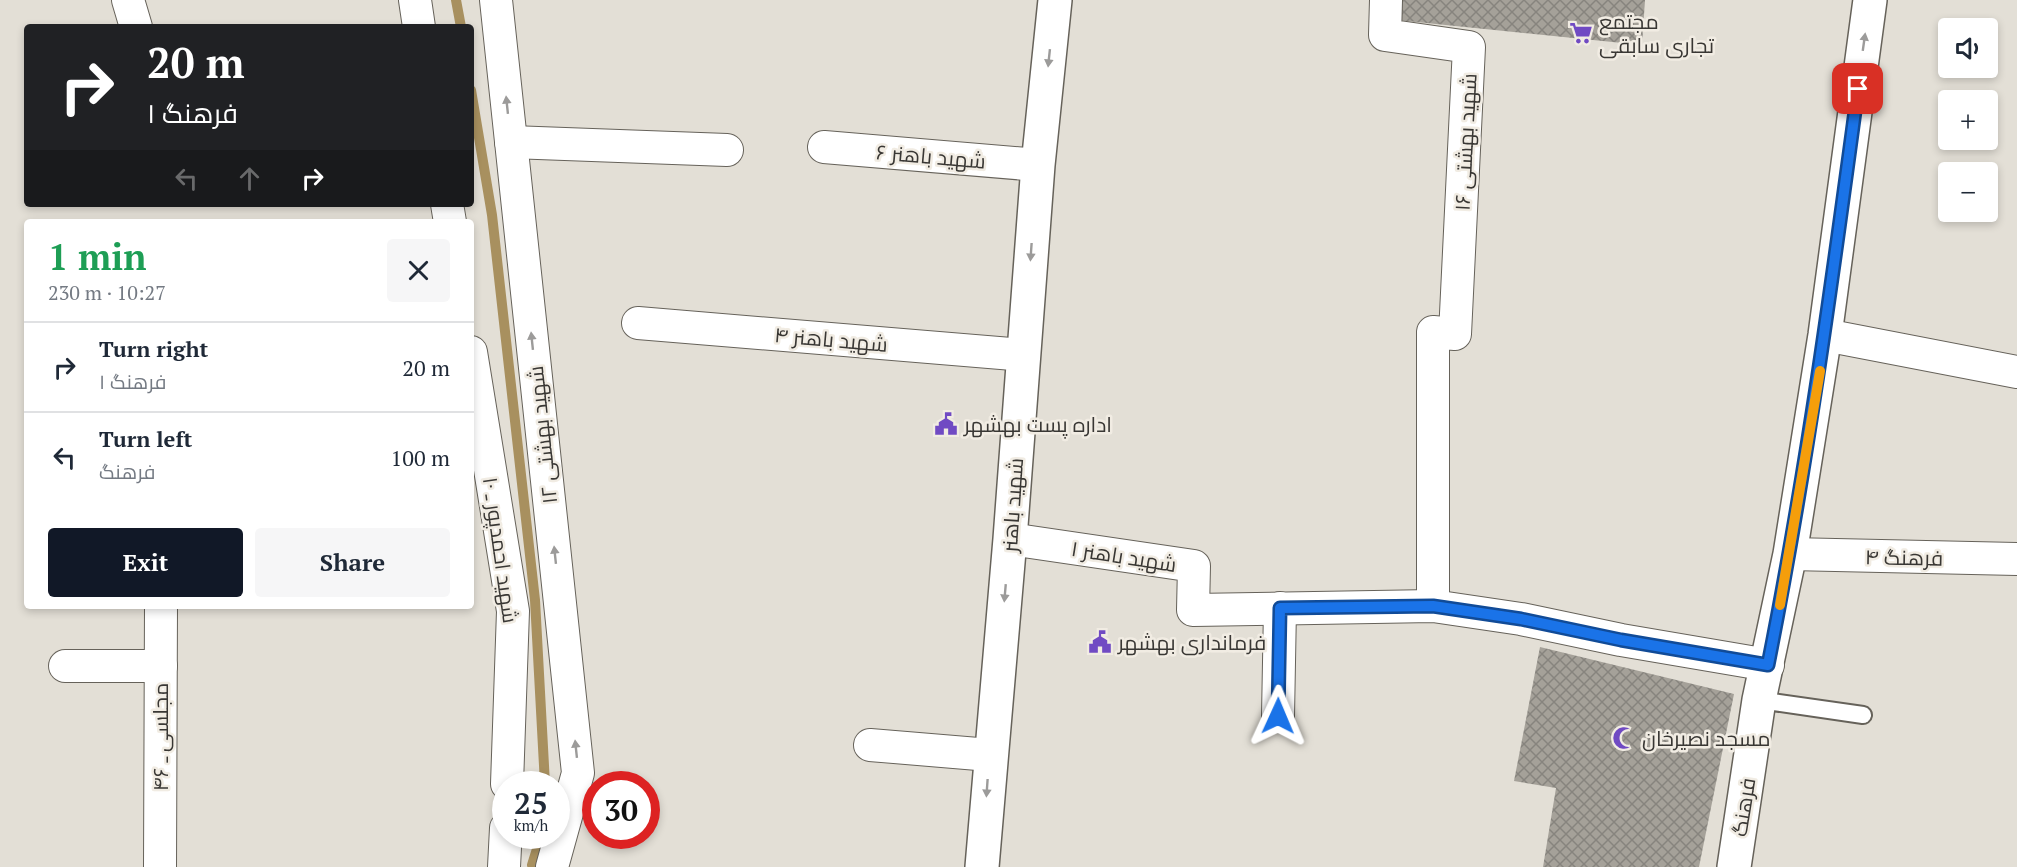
<!DOCTYPE html>
<meta charset="utf-8">
<style>
body{margin:0;font-family:"PT Serif",Cairo,serif;background:#f6f6f7;color:#1f2937;height:100vh;display:flex;flex-direction:column;font-size:22px;white-space:nowrap}
*{box-sizing:border-box;margin:0}
p{font-size:20px;color:#747a83}
.icon{flex:none;width:33px;height:33px;fill:none;stroke:currentColor;stroke-width:2;stroke-linecap:round;stroke-linejoin:round}
.map{position:relative;flex:1;overflow:hidden}
.details{position:absolute;left:24px;top:219px;width:450px;height:390px;display:flex;flex-direction:column;background:#fff;border-radius:6px;box-shadow:0 3px 9px #0003}
.details>*{flex:none}
.hud{position:absolute;left:24px;top:24px;width:450px;height:183px;border-radius:6px;box-shadow:0 3px 9px #0003;background:#202124;color:#fff;overflow:hidden}
.tools{position:absolute;left:1938px;top:18px;display:grid;gap:12px}
.tools a{display:grid;place-items:center;width:60px;height:60px;border-radius:6px;background:#fff;box-shadow:0 3px 9px #0003;font-size:30px}
.speed{position:absolute;left:492px;top:771px;display:flex;gap:12px;font-size:30px;font-weight:700;text-align:center}
.speed>*{display:grid;place-content:center;width:78px;height:78px;border-radius:50%;background:#fff;box-shadow:0 3px 9px #0003;line-height:1}
.speed small{font-size:15px;font-weight:400}
.speed .limit{border:9px solid #d22;background:#fff;color:#111}
.pin{position:absolute;display:grid;place-items:center;width:51px;height:51px;color:#fff;margin:-26px;border-radius:12px;box-shadow:0 3px 9px #0006}
.me{position:absolute;width:66px;margin:-33px;rotate:1deg;stroke-linejoin:round;filter:drop-shadow(0 0 4px #0008)}
.turn{display:flex;align-items:center;gap:21px;height:126px;padding:0 24px;font-size:27px}
.turn .icon{width:78px;height:78px;stroke-width:2.5}
.turn b{display:block;font-size:42px;line-height:51px}
.lanes{display:flex;align-items:center;height:57px;padding:0 24px;background:#0003;justify-content:center;gap:30px;direction:ltr}
.lanes .off{opacity:.35}
.round{display:grid;place-items:center;flex:none;width:63px;height:63px;border-radius:6px;background:#f6f6f7}
.overview{display:flex;align-items:center;justify-content:space-between;height:102px;padding:0 24px}
h1{font-size:36px;font-weight:600;line-height:45px;color:#1e9e55}
.action{display:flex;gap:12px;margin-top:auto;padding:12px 24px}
.action a{flex:1;height:69px;border-radius:6px;background:#111827;color:#fff;font-size:24px;font-weight:600;line-height:69px;text-align:center}
.action a+a{background:#f6f6f7;color:#1f2937}
ul{padding:0;list-style:none}
li{display:flex;align-items:center;gap:18px;height:90px;padding:0 24px;border-top:2px solid #e0e1e3}
li div{flex:1}
li b{display:block;font-size:22px}
li em{font-style:normal}
.map>svg:first-child{display:block}
.lines{fill:none;stroke-linecap:round;stroke-linejoin:round}
.stream{stroke:#a8905f;stroke-width:10}
.building{fill:url(#building-cross-hatch)}
.service-casing{stroke:#66625a;stroke-width:20}
.minor-casing{stroke:#66625a;stroke-width:34}
.tertiary-casing{stroke:#66625a;stroke-width:36}
.secondary-casing{stroke:#66625a;stroke-width:36}
.service{stroke:#fff;stroke-width:16}
.minor{stroke:#fff;stroke-width:32}
.tertiary{stroke:#fff;stroke-width:33}
.secondary{stroke:#fff;stroke-width:33}
.oneway{fill:#9c9b9a}
.route-casing{stroke:#114b97;stroke-width:15}
.route{stroke:#1a73e8;stroke-width:10}
.slow{stroke:#f59e0b;stroke-width:10}
.labels{text-anchor:middle;dominant-baseline:central;stroke-width:5;stroke-linejoin:round;paint-order:stroke}
.poi-label{font-size:21px;fill:#393734;stroke:#f1ece3;text-anchor:start}
.street-label{font-size:21px;fill:#393734;stroke:#f1ece3}
</style>
<div class="map">
<svg width="2017" height="867" viewBox="0 0 2017 867">
<defs>
<pattern id="building-cross-hatch" width="8" height="8" patternUnits="userSpaceOnUse" patternTransform="scale(1.5)"><rect width="8" height="8" fill="#a5a199"/><path d="M0 0l8 8M0 8l8-8" fill="none" stroke="#87847e"/></pattern>
</defs>
<rect width="100%" height="100%" fill="#e3dfd6"/>
<g class="lines">
<!-- stream -->
<g class="stream">
<polyline points="456,0 461,27"/>
<polyline points="471,90 492,215 535,600 545,784"/>
<polyline points="532,865 541,836"/>
</g>
</g>
<!-- building -->
<g class="building">
<polygon points="1398,0 1645,0 1642,45 1397,20"/>
<polygon points="1540,647 1734,694 1699,867 1543,867 1556,788 1514,781"/>
</g>
<g class="lines">
<!-- service casing -->
<g class="service-casing">
<polyline id="service" points="1759,700 1863,715"/>
</g>
<!-- minor casing -->
<g class="minor-casing">
<g id="minor">
<polyline points="128,0 136,27"/>
<polyline points="415,0 419,27"/>
<polyline points="496,0 578,773 552,867"/>
<polyline points="1386,0 1385,35 1469,47 1455,334 1433,332 1433,606"/>
<polyline points="511,142 727,150"/>
<polyline points="824,147 1038,165"/>
<polyline points="447,204 450,222"/>
<polyline points="638,323 1024,355"/>
<polyline points="1825,335 2017,372"/>
<polyline points="471,352 513,611 507,784"/>
<polyline points="1010,539 1194,566 1193,610 1433,606 1521,619 1621,640 1768,665"/>
<polyline points="1790,554 2017,559"/>
<polyline points="65,666 161,666"/>
<polyline points="1278,716 1280,608"/>
<polyline points="870,745 990,755"/>
<polyline points="160,867 161,606"/>
<polyline points="504,867 506,828"/>
</g>
</g>
<!-- tertiary casing -->
<g class="tertiary-casing">
<polyline id="tertiary" points="1734,867 1759,700 1790,554 1825,335 1870,0"/>
</g>
<!-- secondary casing -->
<g class="secondary-casing">
<polyline id="secondary" points="982,867 1010,539 1038,165 1055,0"/>
</g>
<!-- service -->
<use href="#service" class="service"/>
<!-- minor -->
<use href="#minor" class="minor"/>
<!-- tertiary -->
<use href="#tertiary" class="tertiary"/>
<!-- secondary -->
<use href="#secondary" class="secondary"/>
</g>
<!-- one-way arrows -->
<defs><path id="oneway-solid" d="M-6-.8H1V-3.2L6.5 0L1 3.2V.8H-6Z" transform="scale(1.5)"/></defs>
<g class="oneway">
<use href="#oneway-solid" transform="translate(1864 42) rotate(-82)"/>
<use href="#oneway-solid" transform="translate(1049 58) rotate(96)"/>
<use href="#oneway-solid" transform="translate(507 105) rotate(-96)"/>
<use href="#oneway-solid" transform="translate(1031 252) rotate(94)"/>
<use href="#oneway-solid" transform="translate(532 341) rotate(-96)"/>
<use href="#oneway-solid" transform="translate(555 555) rotate(-96)"/>
<use href="#oneway-solid" transform="translate(1005 593) rotate(95)"/>
<use href="#oneway-solid" transform="translate(576 749) rotate(-96)"/>
<use href="#oneway-solid" transform="translate(987 788) rotate(94)"/>
</g>
<g class="lines">
<!-- route casing -->
<g class="route-casing">
<path id="route" d="M1278 716 1280 608 1433 606 1521 619 1621 640 1768 665C1806 474 1832 282 1858 89"/>
</g>
<!-- route -->
<use href="#route" class="route"/>
<!-- slow -->
<polyline class="slow" points="1780,605 1820,371"/>
</g>
<!-- icons -->
<defs>
<g id="supermarket-bare" transform="scale(1.8)"><path d="M-6-5.5h2.5l.6 2H6L4.5 2H-2.5L-4.4-4H-6ZM-1.5 3.2a1.3 1.3 0 1 0 .1 0ZM3 3.2a1.3 1.3 0 1 0 .1 0Z" fill="#704ac3" stroke="#f1ece3" stroke-width="2.5" paint-order="stroke"/></g>
<g id="civic-bare" transform="scale(1.8)"><path d="M-.6-6.5H3V-4.5H.6V-3L4-1V1h2V6H-6V1h2V-1L-.6-3ZM-1.2 2.5V6h2.4V2.5Z" fill="#704ac3" stroke="#f1ece3" stroke-width="2.5" paint-order="stroke"/></g>
<g id="mosque-bare" transform="scale(1.8)"><path d="M3.5-4.9A6 6 0 1 0 3.5 4.9A5 5 0 1 1 3.5-4.9Z" fill="#704ac3" stroke="#f1ece3" stroke-width="2.5" paint-order="stroke"/></g>
</defs>
<g fill-rule="evenodd">
<use href="#supermarket-bare" x="1581" y="33"/>
<use href="#civic-bare" x="946" y="424"/>
<use href="#civic-bare" x="1100" y="642"/>
<use href="#mosque-bare" x="1624" y="738"/>
</g>
<g class="labels">
<!-- poi labels -->
<g class="poi-label">
<text x="1599" y="21">مجتمع<tspan x="1599" dy="24">تجاری سابقی</tspan></text>
<text x="964" y="424">اداره پست بهشهر</text>
<text x="1118" y="642">فرمانداری بهشهر</text>
<text x="1642" y="738">مسجد نصیرخان</text>
</g>
<!-- street labels -->
<g class="street-label">
<text transform="translate(1465 142) rotate(-87)">شهید بهشتی ۱۶</text>
<text transform="translate(931 156) rotate(5)">شهید باهنر ۶</text>
<text transform="translate(831 339) rotate(5)">شهید باهنر ۴</text>
<text transform="translate(542 435) rotate(-96)">شهید بهشتی ۱۲</text>
<text transform="translate(1012 505) rotate(-86)">شهید باهنر</text>
<text transform="translate(501 550) rotate(82)">شهید احمدپور ـ ۱۰</text>
<text transform="translate(1124 556) rotate(9)">شهید باهنر ۱</text>
<text transform="translate(1904 557) rotate(1)">فرهنگ ۴</text>
<text transform="translate(160 737) rotate(-90)">مجلسی ـ ۴۶</text>
<text transform="translate(1743 807) rotate(-81)">فرهنگ</text>
</g>
</g>
</svg>
<div class="tools">
<a><svg class="icon" aria-label="sound" viewBox="0 0 24 24"><path d="M4 9h4l5-4v14l-5-4H4zM17 9q2 3 0 6"/></svg></a>
<a>+</a>
<a>−</a>
</div>
<div class="speed"><div>25<small>km/h</small></div><div class="limit">30</div></div>
<div class="pin" style="left:1858px;top:89px;background:#d93025"><svg class="icon" aria-label="arrive" viewBox="0 0 24 24"><path d="M6 21V4h12l-3 4 3 4H6"/></svg></div>
<svg class="me" style="left:1278px;top:716px" viewBox="-20 -20 40 40"><path d="M0-17L14 15 0 8-14 15z" fill="#1a73e8" stroke="#fff" stroke-width="4"/></svg>
<div class="hud">
<div class="turn"><svg class="icon" aria-label="right" viewBox="0 0 24 24"><path d="M7 20v-9h11M14 6l5 5-5 5"/></svg><div><b>20 m</b>فرهنگ ۱</div></div>
<div class="lanes"><svg class="icon off" aria-label="left" viewBox="0 0 24 24"><path d="M17 20v-9H6M10 6l-5 5 5 5"/></svg><svg class="icon off" aria-label="ahead" viewBox="0 0 24 24"><path d="M12 20V5M6 11l6-6 6 6"/></svg><svg class="icon" aria-label="right" viewBox="0 0 24 24"><path d="M7 20v-9h11M14 6l5 5-5 5"/></svg></div>
</div>
<section class="details">
<div class="overview"><div><h1>1 min</h1><p>230 m · 10:27</p></div><a class="round"><svg class="icon" aria-label="close" viewBox="0 0 24 24"><path d="M6 6l12 12M18 6L6 18"/></svg></a></div>
<ul>
<li><svg class="icon" aria-label="right" viewBox="0 0 24 24"><path d="M7 20v-9h11M14 6l5 5-5 5"/></svg><div><b>Turn right</b><p>فرهنگ ۱</p></div><em>20 m</em></li>
<li><svg class="icon" aria-label="left" viewBox="0 0 24 24"><path d="M17 20v-9H6M10 6l-5 5 5 5"/></svg><div><b>Turn left</b><p>فرهنگ</p></div><em>100 m</em></li>
</ul>
<div class="action"><a>Exit</a><a>Share</a></div>
</section>
</div>
